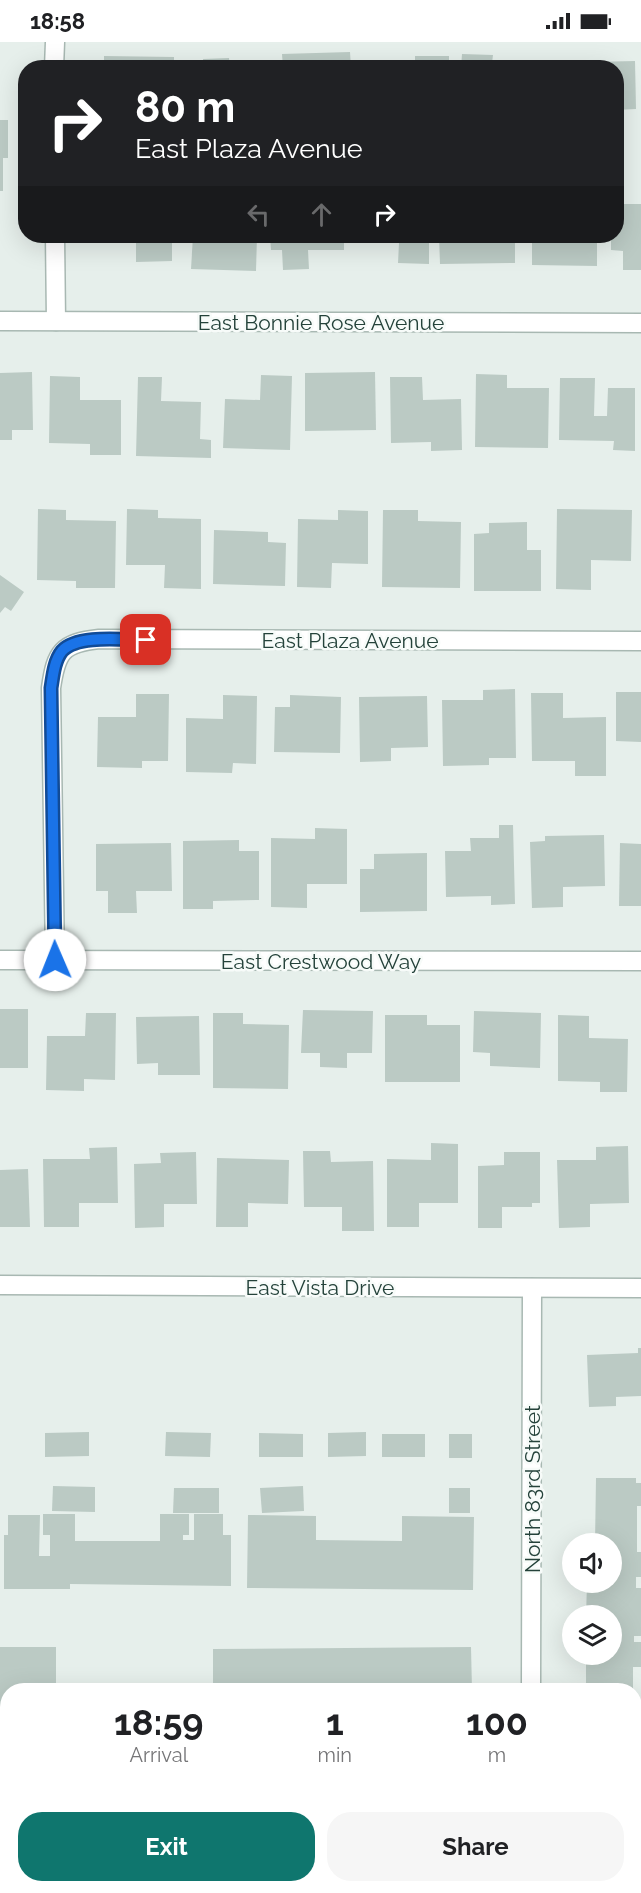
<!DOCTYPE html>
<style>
body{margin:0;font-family:Raleway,sans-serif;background:#f6f6f6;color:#202124;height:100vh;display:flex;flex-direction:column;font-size:22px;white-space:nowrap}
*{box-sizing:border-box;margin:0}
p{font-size:20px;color:#757577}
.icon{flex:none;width:33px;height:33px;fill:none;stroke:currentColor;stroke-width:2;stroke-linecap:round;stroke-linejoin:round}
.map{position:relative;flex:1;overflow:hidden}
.sheet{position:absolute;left:0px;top:1641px;width:642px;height:210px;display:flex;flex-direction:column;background:#fff;border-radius:24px 24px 0 0;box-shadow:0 6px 24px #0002}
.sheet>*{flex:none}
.banner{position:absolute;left:18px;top:18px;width:606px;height:183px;border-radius:24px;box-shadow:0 6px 24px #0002;background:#202124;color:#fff;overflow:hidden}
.fabs{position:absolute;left:562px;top:1491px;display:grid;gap:12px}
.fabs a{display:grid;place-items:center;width:60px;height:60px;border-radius:50%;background:#fff;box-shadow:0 6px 24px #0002;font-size:30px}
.pin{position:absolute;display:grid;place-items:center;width:51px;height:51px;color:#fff;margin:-26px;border-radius:12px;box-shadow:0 3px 9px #0006}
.me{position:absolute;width:66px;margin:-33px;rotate:359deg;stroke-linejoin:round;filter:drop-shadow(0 0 4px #0008)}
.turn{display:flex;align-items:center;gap:21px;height:126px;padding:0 18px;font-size:27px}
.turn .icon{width:78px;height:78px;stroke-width:2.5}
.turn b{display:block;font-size:42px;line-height:51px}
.lanes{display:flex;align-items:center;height:57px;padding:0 18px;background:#0003;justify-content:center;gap:30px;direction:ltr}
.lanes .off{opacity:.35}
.eta{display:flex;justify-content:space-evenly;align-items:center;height:102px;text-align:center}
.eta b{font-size:36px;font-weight:700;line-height:42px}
.cta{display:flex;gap:12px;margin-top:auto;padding:12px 18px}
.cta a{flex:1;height:69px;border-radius:24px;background:#0f766e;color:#fff;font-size:24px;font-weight:700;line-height:69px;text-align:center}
.cta a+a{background:#f6f6f6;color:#202124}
.status{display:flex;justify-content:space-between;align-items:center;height:42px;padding:0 30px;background:#fff;direction:ltr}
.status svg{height:16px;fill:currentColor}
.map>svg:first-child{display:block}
.building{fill:#bbcac4}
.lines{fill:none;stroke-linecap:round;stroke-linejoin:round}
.street-casing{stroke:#a8b8b2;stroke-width:21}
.street{stroke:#fff;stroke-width:18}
.route-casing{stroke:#114b97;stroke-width:15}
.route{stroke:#1a73e8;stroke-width:10}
.labels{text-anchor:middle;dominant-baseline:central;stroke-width:5;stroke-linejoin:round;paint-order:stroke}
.street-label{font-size:21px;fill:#24423a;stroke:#f7fbf9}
</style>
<div class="status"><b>18:58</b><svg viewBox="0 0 49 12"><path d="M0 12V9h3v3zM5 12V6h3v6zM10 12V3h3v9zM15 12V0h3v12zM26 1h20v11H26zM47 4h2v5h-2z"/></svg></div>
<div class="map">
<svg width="641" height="1851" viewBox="0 0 641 1851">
<rect width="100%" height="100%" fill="#e6efeb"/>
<!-- building -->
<g class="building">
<polygon points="350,10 351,26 283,26 282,12"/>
<polygon points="462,12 493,13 492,21 534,22 534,26 461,26"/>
<polygon points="104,14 174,15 174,26 104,26"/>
<rect x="415" y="14" width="34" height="12"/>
<polygon points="229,16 230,26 204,26 203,17"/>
<polygon points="635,19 636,67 616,68 616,26 548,26 548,21"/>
<polygon points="0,78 8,78 8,116 3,116 3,149 0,149"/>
<polygon points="616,162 641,162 641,228 623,228 623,209 611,208 611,194 616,194"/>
<polygon points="101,194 172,194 172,219 136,220 136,197 101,198"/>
<polygon points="193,194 257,194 256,229 191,227"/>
<polygon points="270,194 344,194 344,208 308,208 309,227 283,228 282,208 271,208"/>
<polygon points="359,194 429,194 429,222 398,221 399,201 359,200"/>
<polygon points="439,194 515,194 515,221 440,222"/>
<polygon points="532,194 597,194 597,224 532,223"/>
<polygon points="32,330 33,388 12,388 12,398 0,398 0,331"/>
<polygon points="375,330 376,388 305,389 305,331"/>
<polygon points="476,332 507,333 507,346 549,346 548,406 475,405"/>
<polygon points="261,333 292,334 290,408 223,406 225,357 260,358"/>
<polygon points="50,334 80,335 80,358 121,358 121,413 90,413 90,402 49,401"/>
<polygon points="138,335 162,335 161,359 201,360 200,397 211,398 211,416 136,414"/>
<polygon points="390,335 422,335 423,358 461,357 462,408 431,409 431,400 391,401"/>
<polygon points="560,336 595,336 594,374 607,374 608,346 635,346 635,409 613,408 614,399 559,398"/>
<polygon points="38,467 66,468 66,478 116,479 115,546 76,546 76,539 37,538"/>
<polygon points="127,467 158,468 158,476 201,477 201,547 164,546 165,523 126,523"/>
<polygon points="557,467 632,468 631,519 591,518 591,548 556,547"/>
<polygon points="338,468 368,469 368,522 332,521 331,546 297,545 298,477 338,478"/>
<polygon points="383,468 418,468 418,479 461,480 460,546 382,545"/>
<polygon points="527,480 527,508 541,508 541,549 474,549 474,492 489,491 489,481"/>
<polygon points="214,488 268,490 268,500 286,501 285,544 213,542"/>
<polygon points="0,533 24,550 11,569 5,565 0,571"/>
<polygon points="515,647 516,716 489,716 489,723 443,724 442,658 483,658 483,648"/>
<polygon points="616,650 641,650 641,700 616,699"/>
<polygon points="531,651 563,651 563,676 606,675 606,734 575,734 575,719 532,719"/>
<polygon points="136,652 169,652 168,719 142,719 142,726 97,725 98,675 136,675"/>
<polygon points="223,653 257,654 256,722 233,721 232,731 186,730 186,676 223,677"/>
<polygon points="290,653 341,655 340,711 274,710 275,665 290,665"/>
<polygon points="427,654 428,705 391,706 391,719 360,720 359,655"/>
<polygon points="499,783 513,783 515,862 491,863 491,854 446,855 445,809 471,809 470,796 499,796"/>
<polygon points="315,786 347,787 347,842 307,842 307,866 271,865 271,796 315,797"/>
<polygon points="604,793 605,844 563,845 563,865 532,866 530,800 545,799 545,794"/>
<polygon points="239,798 239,809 259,809 259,858 213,859 213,867 183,867 183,799"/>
<polygon points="171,801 172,849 136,849 137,871 108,871 108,849 96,849 96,802"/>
<polygon points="620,801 641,802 641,864 619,864"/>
<polygon points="427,811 427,869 360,870 360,827 374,827 374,812"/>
<rect x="0" y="967" width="28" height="59"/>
<polygon points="303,968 373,969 372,1011 347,1011 347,1026 320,1025 320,1011 301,1011"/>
<polygon points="474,969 541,971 540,1026 490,1024 490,1011 473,1010"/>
<polygon points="86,971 116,971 115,1038 84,1037 84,1049 46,1048 47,994 85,994"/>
<polygon points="213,971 243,971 243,982 289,983 288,1047 213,1046"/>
<polygon points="385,973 427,973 427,983 460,983 460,1040 385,1040"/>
<polygon points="558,973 589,974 589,996 628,997 627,1050 600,1050 600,1040 558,1039"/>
<polygon points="199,974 200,1033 158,1033 158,1021 137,1022 136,975"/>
<polygon points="431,1101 458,1102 458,1161 419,1161 419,1185 387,1185 387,1117 431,1118"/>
<polygon points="628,1104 629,1161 590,1162 590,1185 559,1186 557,1118 596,1118 596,1105"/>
<polygon points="117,1105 118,1161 79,1161 79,1185 44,1185 43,1117 90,1117 89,1106"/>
<polygon points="303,1109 330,1109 331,1120 373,1119 374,1189 342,1189 342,1165 304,1165"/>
<polygon points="196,1110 197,1162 164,1162 164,1185 135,1186 134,1122 161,1121 160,1111"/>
<polygon points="504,1110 540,1110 540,1161 532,1161 532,1165 502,1165 502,1186 478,1186 478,1124 504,1123"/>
<polygon points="217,1116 289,1118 288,1162 248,1161 248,1185 216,1185"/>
<polygon points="28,1127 30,1185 0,1185 0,1128"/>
<polygon points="638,1306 641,1306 641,1354 616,1355 616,1364 589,1365 587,1313 638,1311"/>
<polygon points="89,1390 89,1414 45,1415 45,1391"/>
<polygon points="166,1390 211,1391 210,1415 165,1414"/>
<polygon points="366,1390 366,1414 328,1415 328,1391"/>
<polygon points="259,1391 303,1392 303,1415 259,1415"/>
<rect x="382" y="1392" width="43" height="23"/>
<rect x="449" y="1392" width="23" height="24"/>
<polygon points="596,1436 636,1436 636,1441 641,1441 641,1464 637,1464 637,1510 641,1510 641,1535 636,1535 636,1546 641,1546 641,1594 634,1594 634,1600 641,1600 641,1625 633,1625 633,1648 586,1648 586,1612 612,1612 612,1574 586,1574 587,1541 612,1540 612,1502 595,1502"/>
<polygon points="53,1444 95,1445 95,1470 52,1469"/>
<polygon points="303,1444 304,1469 262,1471 260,1446"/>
<polygon points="174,1446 219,1446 219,1471 173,1471"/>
<rect x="449" y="1446" width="21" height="25"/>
<polygon points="43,1472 75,1472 75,1499 160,1499 160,1472 189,1472 189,1493 183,1493 183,1498 194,1498 194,1472 223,1472 223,1493 231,1493 231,1544 70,1542 70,1547 4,1547 4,1493 8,1493 8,1473 40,1473 39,1514 50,1514 50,1493 43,1493"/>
<polygon points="248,1473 316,1474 316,1498 402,1499 402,1474 474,1475 473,1548 247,1546"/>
<polygon points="0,1605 56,1605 56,1648 8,1648 8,1681 0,1681"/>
<polygon points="471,1605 472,1648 213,1648 213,1607"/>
<rect x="0" y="1683" width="8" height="25"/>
<rect x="634" y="1707" width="7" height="25"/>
<polygon points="0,1751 8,1751 8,1844 44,1844 44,1851 0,1851"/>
<polygon points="634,1755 638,1755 638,1851 584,1851 584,1844 634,1844"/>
<rect x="91" y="1844" width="97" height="7"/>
<rect x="238" y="1844" width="47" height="7"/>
<rect x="420" y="1844" width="49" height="7"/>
</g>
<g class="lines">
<!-- street casing -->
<g class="street-casing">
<g id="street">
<polyline points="54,26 55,0"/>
<polyline points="55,194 56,279"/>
<polyline points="0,279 641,281"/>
<polyline points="0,918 641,919"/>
<path d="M55 918 51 646C56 610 62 601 99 597L641 599"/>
<polyline points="0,1243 641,1246"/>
<polyline points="531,1648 532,1246"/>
<polyline points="531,1851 531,1844"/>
</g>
</g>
<!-- street -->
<use href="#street" class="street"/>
</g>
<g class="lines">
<!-- route casing -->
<g class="route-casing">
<path id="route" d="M55 918 51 646C53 634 54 619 62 609 77 592 124 598 146 598"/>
</g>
<!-- route -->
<use href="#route" class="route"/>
</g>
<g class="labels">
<!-- street labels -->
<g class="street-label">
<text x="321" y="280">East Bonnie Rose Avenue</text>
<text x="350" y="598">East Plaza Avenue</text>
<text x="321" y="919">East Crestwood Way</text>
<text x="320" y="1245">East Vista Drive</text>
<text transform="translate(532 1447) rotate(-90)">North 83rd Street</text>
</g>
</g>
</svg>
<div class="fabs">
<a><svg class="icon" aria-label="sound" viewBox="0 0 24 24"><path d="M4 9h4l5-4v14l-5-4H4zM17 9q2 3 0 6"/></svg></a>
<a><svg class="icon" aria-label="layers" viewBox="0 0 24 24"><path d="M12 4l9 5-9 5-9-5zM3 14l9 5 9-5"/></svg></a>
</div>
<div class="pin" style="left:146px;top:598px;background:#d93025"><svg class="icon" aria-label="arrive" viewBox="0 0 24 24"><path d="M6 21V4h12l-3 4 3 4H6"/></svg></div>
<svg class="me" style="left:55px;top:918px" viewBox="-20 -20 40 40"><circle r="19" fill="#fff"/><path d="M0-13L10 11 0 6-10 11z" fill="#1a73e8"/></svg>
<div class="banner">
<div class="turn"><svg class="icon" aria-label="right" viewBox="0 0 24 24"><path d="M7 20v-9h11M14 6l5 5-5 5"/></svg><div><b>80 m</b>East Plaza Avenue</div></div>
<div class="lanes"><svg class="icon off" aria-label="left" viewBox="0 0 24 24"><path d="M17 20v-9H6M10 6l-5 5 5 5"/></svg><svg class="icon off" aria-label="ahead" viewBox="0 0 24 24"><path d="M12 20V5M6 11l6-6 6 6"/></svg><svg class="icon" aria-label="right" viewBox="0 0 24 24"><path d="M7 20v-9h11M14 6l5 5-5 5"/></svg></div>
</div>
<section class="sheet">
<div class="eta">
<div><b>18:59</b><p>Arrival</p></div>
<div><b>1</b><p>min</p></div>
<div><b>100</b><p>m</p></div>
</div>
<div class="cta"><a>Exit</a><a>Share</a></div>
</section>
</div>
